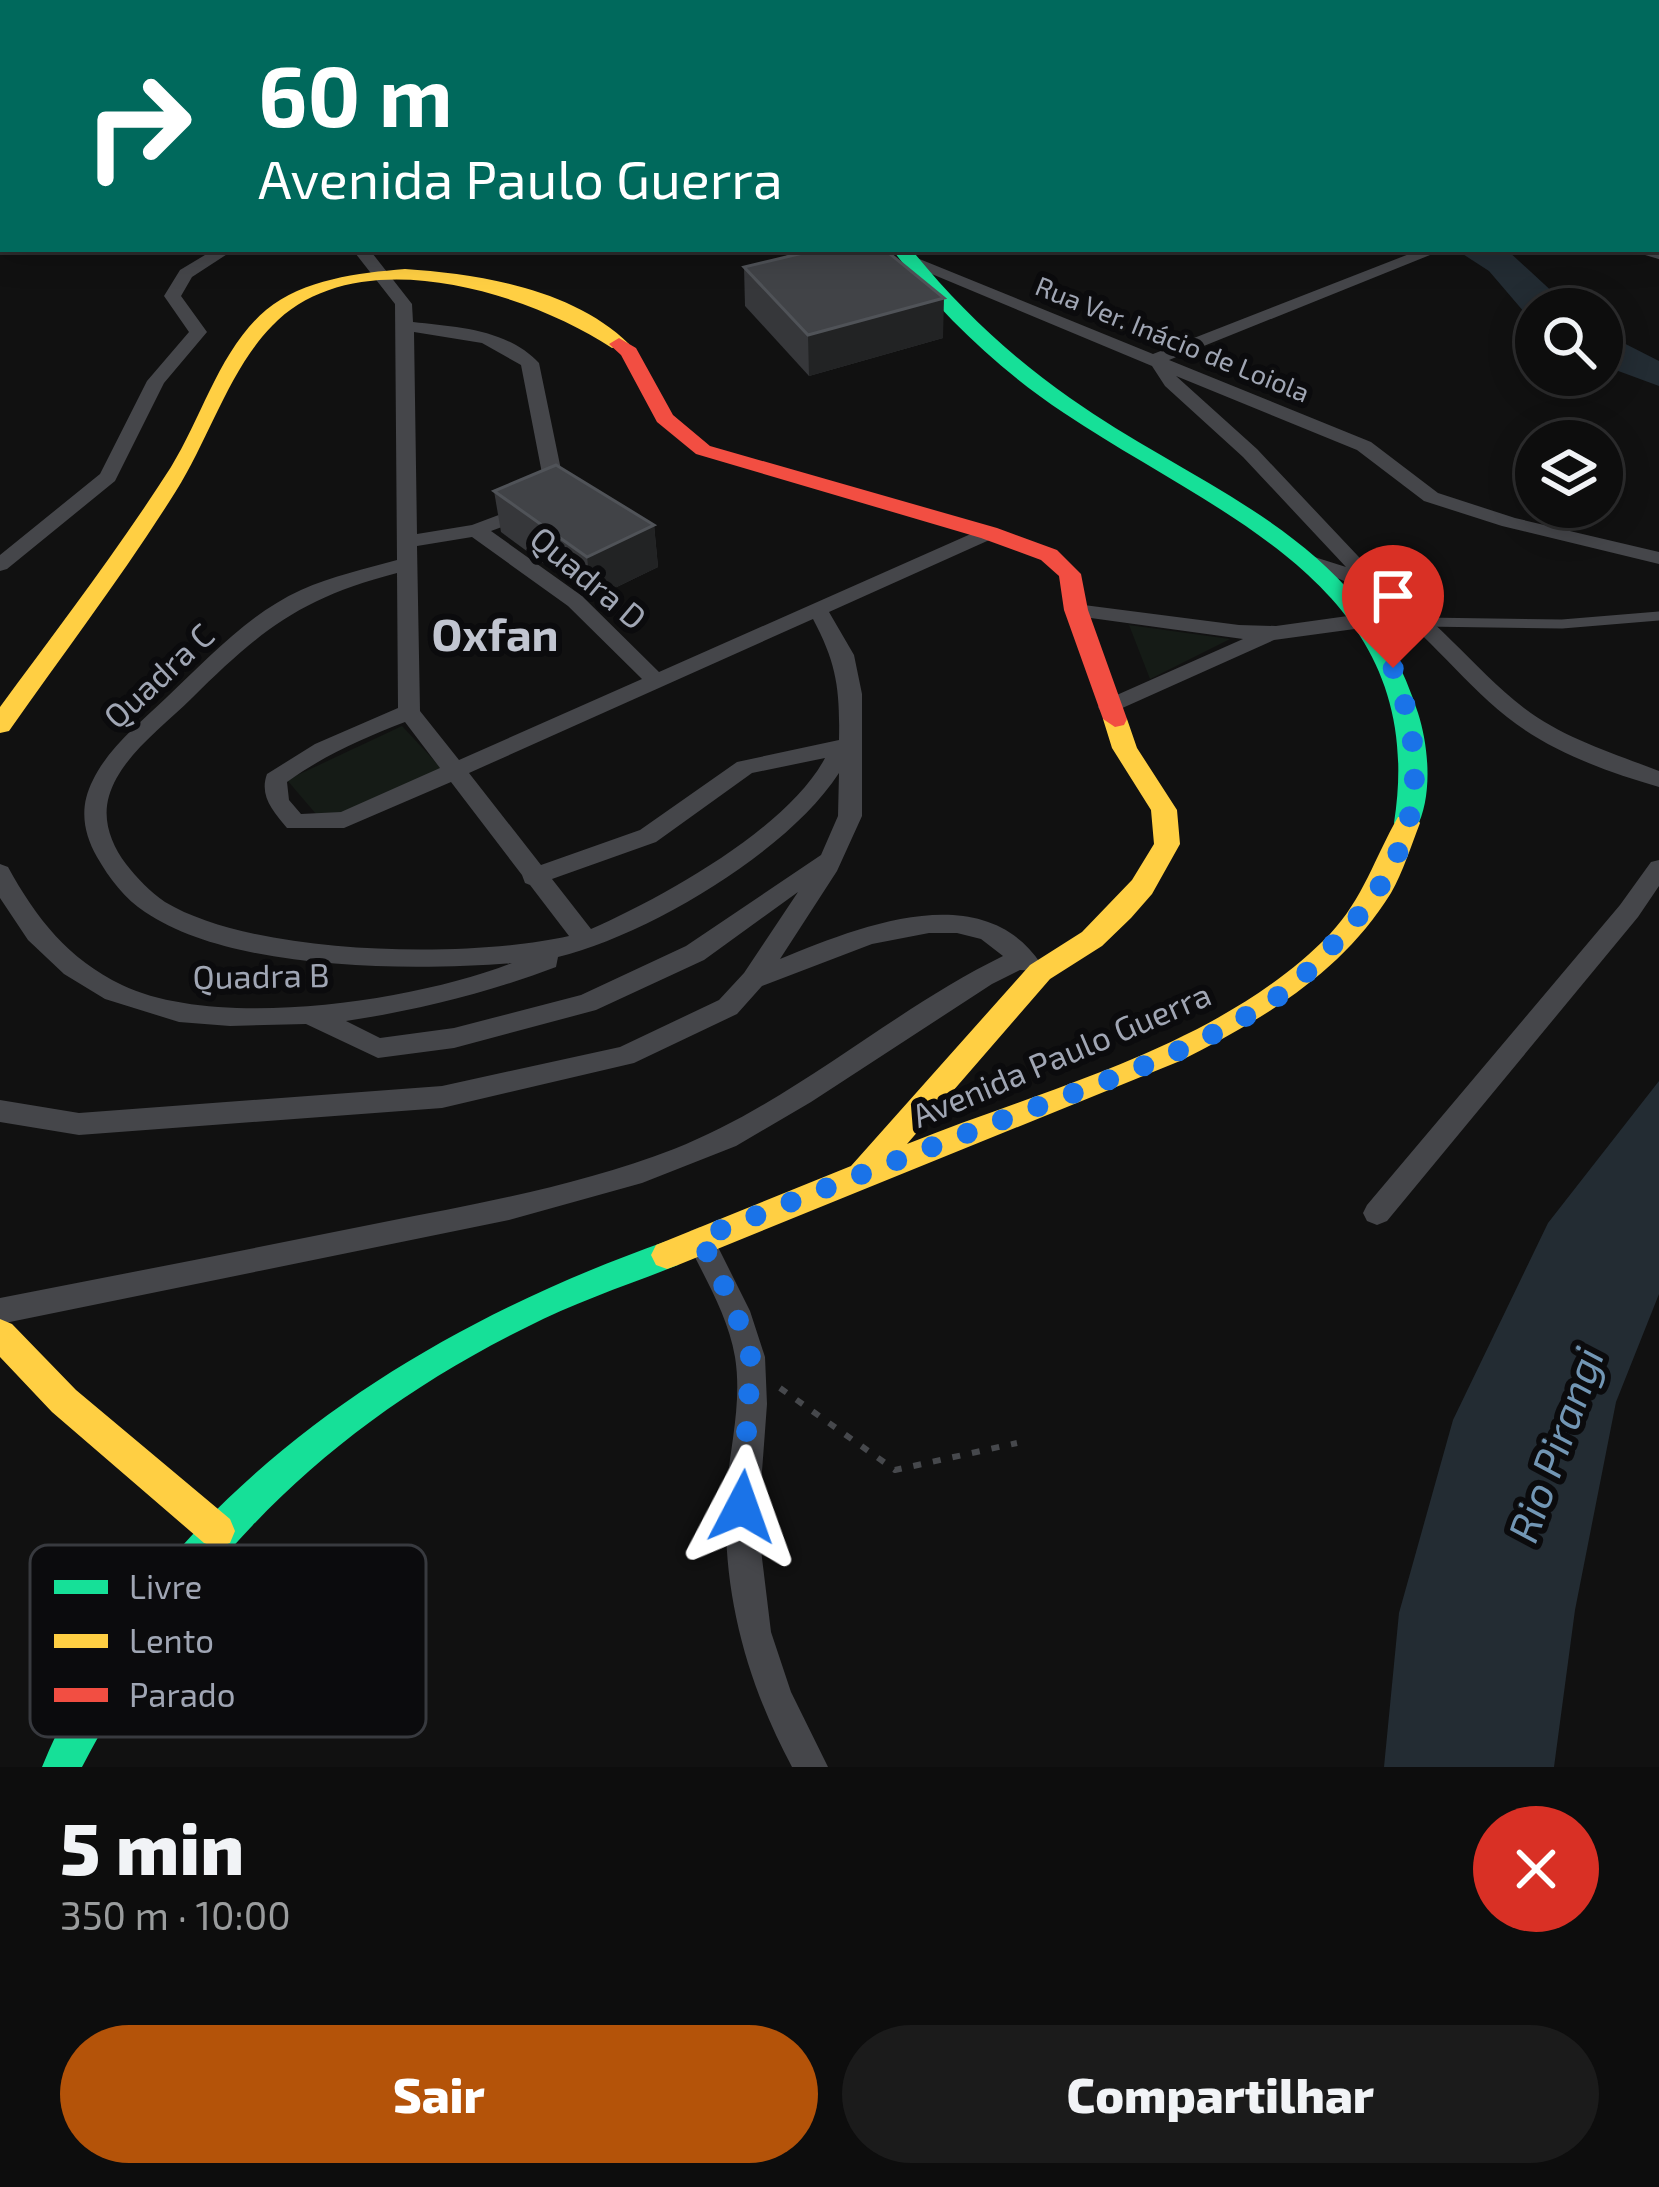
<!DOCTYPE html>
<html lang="pt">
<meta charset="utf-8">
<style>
body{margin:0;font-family:"Exo 2",sans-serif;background:#1b1b1b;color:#f1f3f6;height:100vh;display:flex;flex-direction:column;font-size:45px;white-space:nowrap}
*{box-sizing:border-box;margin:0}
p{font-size:39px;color:#9a9c9d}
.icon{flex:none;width:66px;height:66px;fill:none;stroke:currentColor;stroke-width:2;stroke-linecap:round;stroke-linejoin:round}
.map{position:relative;height:1767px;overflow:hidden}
.details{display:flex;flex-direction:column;background:#0d0d0d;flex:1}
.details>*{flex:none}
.banner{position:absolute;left:0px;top:0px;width:1659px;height:252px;box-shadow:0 6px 30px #0003,0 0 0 3px #2d2d2e;background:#00695c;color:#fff;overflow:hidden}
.fabs{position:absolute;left:1515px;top:288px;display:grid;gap:24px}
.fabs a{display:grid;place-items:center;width:108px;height:108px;border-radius:50%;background:#0d0d0d;box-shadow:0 6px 30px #0003,0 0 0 3px #2d2d2e;font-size:60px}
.pin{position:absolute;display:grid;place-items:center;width:102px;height:102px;color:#fff;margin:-123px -51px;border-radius:50% 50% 50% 0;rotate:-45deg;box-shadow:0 0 12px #0007}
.pin .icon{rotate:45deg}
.me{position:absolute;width:132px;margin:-66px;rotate:4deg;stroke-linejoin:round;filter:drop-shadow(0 0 9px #0008)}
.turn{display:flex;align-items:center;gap:42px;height:252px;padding:0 60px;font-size:54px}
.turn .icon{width:156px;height:156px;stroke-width:2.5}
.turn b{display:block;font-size:84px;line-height:102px}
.round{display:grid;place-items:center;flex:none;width:126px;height:126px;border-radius:63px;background:#1b1b1b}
.headline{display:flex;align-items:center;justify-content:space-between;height:204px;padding:0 60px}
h1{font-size:72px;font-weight:800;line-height:90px}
.cta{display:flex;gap:24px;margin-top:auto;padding:24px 60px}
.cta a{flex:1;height:138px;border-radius:72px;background:#b45309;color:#fff;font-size:48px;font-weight:800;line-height:138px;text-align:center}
.cta a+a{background:#1b1b1b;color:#f1f3f6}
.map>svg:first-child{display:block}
.green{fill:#151b16}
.water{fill:#232c33}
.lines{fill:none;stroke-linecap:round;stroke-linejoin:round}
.river{fill:#232c33;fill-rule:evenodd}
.path-far1{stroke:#46484c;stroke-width:3;stroke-dasharray:4.5 6;stroke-linecap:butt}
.path{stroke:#46484c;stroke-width:6;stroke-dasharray:8 12;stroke-linecap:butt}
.lane-far1{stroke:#45464a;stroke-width:8}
.lane{stroke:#45464a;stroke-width:9}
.street{fill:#45464a;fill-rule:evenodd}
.fast{fill:#16e098;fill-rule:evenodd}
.slow{fill:#ffcf43;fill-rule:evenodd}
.jam{fill:#f24e42;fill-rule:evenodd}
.wall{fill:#36373a}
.shaded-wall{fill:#222324}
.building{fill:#414347;stroke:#505358;stroke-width:3}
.route{stroke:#1a73e8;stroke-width:21;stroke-dasharray:0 37.8}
.labels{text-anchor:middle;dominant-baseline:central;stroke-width:12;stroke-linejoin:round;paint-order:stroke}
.far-street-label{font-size:27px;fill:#a0a6b4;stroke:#0b0b0d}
.street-label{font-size:33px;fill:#a0a6b4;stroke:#0b0b0d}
.near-water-label{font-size:42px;font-style:italic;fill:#7296b4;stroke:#0b0b0d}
.district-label{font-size:45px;font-weight:bold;fill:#c1c5d0;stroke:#0b0b0d}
.key{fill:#0b0b0d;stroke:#383a3f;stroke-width:3}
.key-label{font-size:33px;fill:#a0a6b4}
</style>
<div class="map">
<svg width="1659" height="1767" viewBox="0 0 1659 1767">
<rect width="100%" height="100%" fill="#111"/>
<!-- green -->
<g class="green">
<polygon points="1129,625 1230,639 1150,679"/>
<polygon points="402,726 443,770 322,821 287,780"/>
</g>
<!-- water -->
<g class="water">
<polygon points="1455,249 1506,249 1571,309 1536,309 1536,326 1489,271"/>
<polygon points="1602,332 1659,361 1659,386 1602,365"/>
<polygon points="1659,1081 1659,1294 1616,1402 1575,1610 1554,1767 1384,1767 1399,1613 1453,1420 1548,1223"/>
</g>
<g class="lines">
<!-- river -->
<polygon class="river" points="3,141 3,159 0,160 0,142"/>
<!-- path-far1 -->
<polyline class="path-far1" points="775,249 792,256"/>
<!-- path -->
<polyline class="path" points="780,1388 895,1470 1017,1443"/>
<!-- lane-far1 -->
<polyline class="lane-far1" points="1639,249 1659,255"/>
<!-- lane -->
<polyline class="lane" points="1424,622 1562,624 1659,616"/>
<!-- street -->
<g class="street">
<polygon points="892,0 902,0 904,3 889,3"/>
<polygon points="1011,0 1028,0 1031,3 1014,3"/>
<polygon points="1144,0 1163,0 1166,3 1147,3"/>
<polygon points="1255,0 1275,0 1278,3 1258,3"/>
<polygon points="3,14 3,26 0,27 0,15"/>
<rect x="1656" y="44" width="3" height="8"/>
<polygon points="1659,178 1659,191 1656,192 1656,179"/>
<polygon points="215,249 235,249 192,277 181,296 207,332 164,383 115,481 7,569 0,571 0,555 100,474 147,381 189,332 164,296 180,270"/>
<path d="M352 249H369L412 304 413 322C457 327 507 329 539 363L566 494 556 500 546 494 521 365 482 343 414 332 417 534 472 525 520 507H534V515L491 531 582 596 659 672 982 529H996V537L829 612 854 655 862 694V816L837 871 780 959C857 928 982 875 1041 964L1038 971 1020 970 992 984 811 1102 736 1146 642 1183 509 1220 0 1324V1298C128 1273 256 1248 384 1222 481 1203 581 1185 674 1149 793 1102 889 1012 1003 956L981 939 957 933H929L872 944 762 986 737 1014 634 1063 442 1108 79 1135 0 1122V1100L79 1113 442 1086 620 1047 719 1000 744 973 798 892 704 960 596 1010 454 1048 378 1058 306 1024 230 1026 179 1022 105 999 64 974 28 940 0 898V864L8 867C36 918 68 959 122 985 218 1031 415 1001 512 963 410 971 232 971 145 912 125 899 109 878 97 857 83 832 79 807 93 780 109 747 140 723 166 698 208 659 248 614 301 590 332 576 365 569 397 560L395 304ZM472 537 568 606 642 679 459 760 420 711 417 546ZM397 573 398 708 315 744 267 774C259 796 273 811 287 828H344L451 782 522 875 525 883 530 885 569 936C468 959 255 956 165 902 150 892 137 878 126 864 111 844 102 820 109 796 121 756 163 727 191 699 261 630 300 598 397 573ZM813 619C837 664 840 690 839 740L737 762 640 830 541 865 469 773ZM405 722 440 768 341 812 301 814 289 800 287 782C323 756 363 738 405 722ZM825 758C788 828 662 898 591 929L552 879 656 842 752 773ZM839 773 838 816 821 855 686 946 581 995 454 1028 380 1038 346 1021C419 1010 487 993 556 967L558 957C648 935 788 852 839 773Z"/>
<path d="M1422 249 1440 251 1169 360 1371 442 1438 493 1515 518 1659 552V564L1502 526 1424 501 1357 450 1176 376 1257 449 1374 573 1375 580C1433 611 1472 668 1524 708 1563 738 1613 753 1659 771V787C1607 772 1549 751 1507 717 1458 678 1421 624 1367 592 1345 580 1322 572 1298 564L1295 560 1305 554 1346 567 1243 457 1165 386 1152 366 903 262 917 258 1153 354Z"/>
<polygon points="1076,604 1239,625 1276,626 1362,614 1372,621 1362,628 1274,640 1109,714 1101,712 1098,707 1101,702 1243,639 1069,615 1066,610 1069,605"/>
<polygon points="1659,860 1659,886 1638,917 1387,1221 1377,1225 1367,1221 1363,1213 1367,1205 1620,905 1651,862"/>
<path d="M700 1227 710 1231 750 1311 765 1357 767 1404 758 1525 771 1632 791 1692 828 1767H792C745 1679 720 1586 727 1485 731 1443 742 1400 735 1357 728 1315 704 1277 686 1239L690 1231Z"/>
</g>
<!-- fast -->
<g class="fast">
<polygon points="889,0 905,0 888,3"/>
<polygon points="1426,0 1450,0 1453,3 1429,3"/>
<path d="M892 249H911C957 306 1010 356 1070 398 1206 494 1362 535 1418 713 1429 747 1433 797 1416 829H1398L1394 823C1431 588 1222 519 1064 413 998 369 939 313 892 249Z"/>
<path d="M667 1241 678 1245 683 1255 678 1265C628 1285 575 1302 527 1327 323 1428 187 1568 82 1767H42C153 1499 403 1334 667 1241Z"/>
</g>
<!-- slow -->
<g class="slow">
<path d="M405 269C480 274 573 289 629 344L612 348C527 292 356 238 272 326 229 370 209 439 176 491 124 574 65 651 9 731L0 733V707C58 628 118 550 171 467 202 417 220 349 266 310 304 279 358 273 405 269Z"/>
<path d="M1115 711 1127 719 1137 748 1177 810 1180 844 1152 894 1131 918 1102 946 1050 979 907 1144C1048 1087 1220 1047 1330 934 1363 899 1375 857 1398 817H1416L1420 823C1411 846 1403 872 1391 893 1341 974 1263 1019 1180 1061L678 1265 667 1269 656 1265 651 1255 656 1245 851 1166 1030 965 1082 932 1132 880 1154 844 1151 810 1112 748 1103 719Z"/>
<polygon points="0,1319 12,1324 76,1390 230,1519 235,1531 230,1543 217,1548 204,1543 52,1412 0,1357"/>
</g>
<!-- jam -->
<g class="jam">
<polygon points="1656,110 1659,111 1659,121 1656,120"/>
<polygon points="619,338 636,348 673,415 710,446 997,528 1057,550 1081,574 1088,610 1127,719 1124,725 1115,727 1103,719 1064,610 1059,576 1041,560 981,538 696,454 657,422 621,355 609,344"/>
</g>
</g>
<!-- wall -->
<g class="wall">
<polygon points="1599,0 1659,0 1659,4 1656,6 1656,3 1610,3"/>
<polygon points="744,267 943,338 809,376 745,306"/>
<polygon points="494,491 654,525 658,567 592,599 501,532"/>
</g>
<!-- shaded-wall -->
<g class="shaded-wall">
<polygon points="944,298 943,338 809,376 808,335"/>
<polygon points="654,525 658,567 592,599 587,557"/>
</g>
<!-- building -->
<g class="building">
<polygon points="820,249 884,249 944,298 808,335 744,267"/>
<polygon points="556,465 654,525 587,557 494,491"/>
</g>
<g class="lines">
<!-- route -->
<path class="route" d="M742 1507 751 1358 733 1304 700 1238C793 1201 887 1164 981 1128 1078 1090 1186 1057 1274 999 1299 983 1321 958 1341 936 1418 853 1433 774 1393 668"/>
</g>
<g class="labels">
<!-- far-street labels -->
<g class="far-street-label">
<text transform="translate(1173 338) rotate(22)">Rua Ver. Inácio de Loiola</text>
</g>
<!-- street labels -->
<g class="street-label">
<text transform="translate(589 577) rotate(40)">Quadra D</text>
<text transform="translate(158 675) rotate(-43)">Quadra C</text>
<text transform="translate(261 975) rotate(-1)">Quadra B</text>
<text transform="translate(1061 1054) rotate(-23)">Avenida Paulo Guerra</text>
</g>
<!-- near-water labels -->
<g class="near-water-label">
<text transform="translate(1554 1444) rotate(-70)">Rio Pirangi</text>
</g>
<!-- district labels -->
<g class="district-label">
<text x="495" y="633">Oxfan</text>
</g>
</g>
<!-- legend -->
<rect x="30" y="1545" width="396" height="192" rx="18" class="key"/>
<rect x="54" y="1580" width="54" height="14" fill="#16e098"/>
<rect x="54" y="1634" width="54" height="14" fill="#ffcf43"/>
<rect x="54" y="1688" width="54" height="14" fill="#f24e42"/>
<g class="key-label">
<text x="129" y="1599">Livre</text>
<text x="129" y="1653">Lento</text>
<text x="129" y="1707">Parado</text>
</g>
</svg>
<div class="fabs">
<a><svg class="icon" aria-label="search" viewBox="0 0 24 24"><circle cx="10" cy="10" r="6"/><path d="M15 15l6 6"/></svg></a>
<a><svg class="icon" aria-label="layers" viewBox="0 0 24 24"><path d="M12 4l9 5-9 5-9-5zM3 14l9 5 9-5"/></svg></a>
</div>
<div class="pin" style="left:1393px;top:668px;background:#d93025"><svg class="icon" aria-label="arrive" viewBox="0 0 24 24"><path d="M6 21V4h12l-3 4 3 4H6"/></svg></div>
<svg class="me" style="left:742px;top:1507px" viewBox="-20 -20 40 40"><path d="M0-17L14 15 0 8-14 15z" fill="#1a73e8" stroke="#fff" stroke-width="4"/></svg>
<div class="banner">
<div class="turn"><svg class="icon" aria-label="right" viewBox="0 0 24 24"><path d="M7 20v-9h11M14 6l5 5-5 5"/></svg><div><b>60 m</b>Avenida Paulo Guerra</div></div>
</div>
</div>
<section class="details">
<div class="headline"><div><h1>5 min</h1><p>350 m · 10:00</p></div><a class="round" style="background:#d93025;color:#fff"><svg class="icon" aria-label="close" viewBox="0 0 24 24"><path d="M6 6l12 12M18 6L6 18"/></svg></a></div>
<div class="cta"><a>Sair</a><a>Compartilhar</a></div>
</section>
